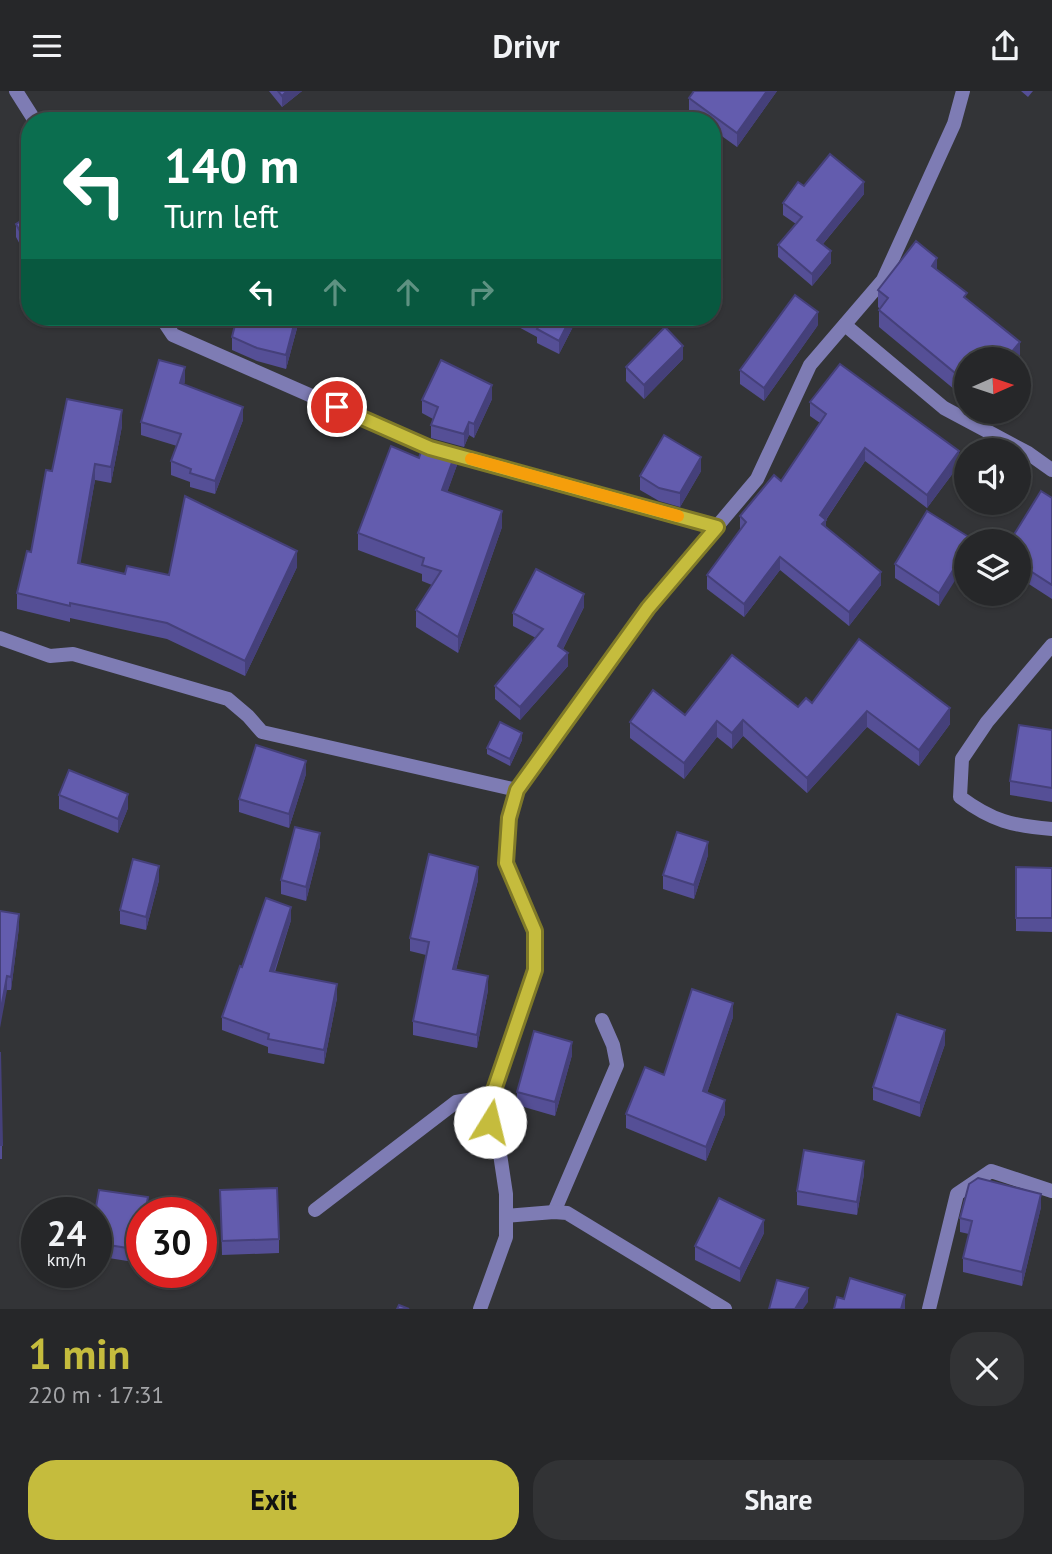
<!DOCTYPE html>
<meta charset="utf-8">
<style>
body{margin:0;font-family:"PT Sans",sans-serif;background:#323335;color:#f1f3f6;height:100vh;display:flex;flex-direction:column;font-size:26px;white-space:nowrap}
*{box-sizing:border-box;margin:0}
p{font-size:23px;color:#a4a5a8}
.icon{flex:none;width:38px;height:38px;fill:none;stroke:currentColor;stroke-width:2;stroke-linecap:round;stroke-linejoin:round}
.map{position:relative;height:1218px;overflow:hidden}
.panel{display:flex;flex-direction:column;background:#262729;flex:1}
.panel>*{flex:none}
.hud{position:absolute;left:21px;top:21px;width:700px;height:214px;border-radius:28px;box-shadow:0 2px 5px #0004,0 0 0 2px #424446;background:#0b6e4f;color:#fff;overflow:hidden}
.needle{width:46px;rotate:87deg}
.controls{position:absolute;left:954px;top:256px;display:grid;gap:14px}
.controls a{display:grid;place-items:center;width:77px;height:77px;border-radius:50%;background:#262729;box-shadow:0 2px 5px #0004,0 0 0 2px #424446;font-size:35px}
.speed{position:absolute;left:21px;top:1106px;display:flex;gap:14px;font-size:35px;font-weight:700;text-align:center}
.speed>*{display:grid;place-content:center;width:91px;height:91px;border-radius:50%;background:#262729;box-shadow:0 2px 5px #0004,0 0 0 2px #424446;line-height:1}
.speed small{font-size:18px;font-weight:400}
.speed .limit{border:10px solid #d22;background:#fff;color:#111}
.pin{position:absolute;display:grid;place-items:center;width:60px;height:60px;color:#fff;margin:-30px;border:4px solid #fff;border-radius:50%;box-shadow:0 2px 7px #0007}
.me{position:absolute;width:77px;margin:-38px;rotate:9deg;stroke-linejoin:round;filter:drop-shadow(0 0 5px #0008)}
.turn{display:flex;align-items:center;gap:24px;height:147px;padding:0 28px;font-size:32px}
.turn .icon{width:91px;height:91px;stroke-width:2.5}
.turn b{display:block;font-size:49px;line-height:60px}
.lanes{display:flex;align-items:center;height:66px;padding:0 28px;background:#0003;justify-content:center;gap:35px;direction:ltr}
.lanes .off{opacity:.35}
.round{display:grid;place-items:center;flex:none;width:74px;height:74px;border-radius:28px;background:#323335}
.headline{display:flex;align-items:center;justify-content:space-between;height:119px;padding:0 28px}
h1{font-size:42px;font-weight:700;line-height:52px;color:#c5bc3d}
.primary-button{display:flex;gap:14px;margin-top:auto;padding:14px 28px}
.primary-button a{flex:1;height:80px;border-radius:28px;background:#c5bc3d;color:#111;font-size:28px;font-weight:700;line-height:80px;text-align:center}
.primary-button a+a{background:#323335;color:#f1f3f6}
header{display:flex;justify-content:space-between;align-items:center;height:91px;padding:0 28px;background:#262729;font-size:32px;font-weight:700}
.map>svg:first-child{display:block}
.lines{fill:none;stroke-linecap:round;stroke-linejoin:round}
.minor{stroke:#7e7cb4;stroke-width:14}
.wall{fill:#554f96}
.shaded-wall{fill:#45407a}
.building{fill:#635cae;stroke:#45407a;stroke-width:2}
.route-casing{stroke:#807a28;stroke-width:18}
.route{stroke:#c5bc3d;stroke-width:12}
.slow{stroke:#f59e0b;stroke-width:12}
</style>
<header><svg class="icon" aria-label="menu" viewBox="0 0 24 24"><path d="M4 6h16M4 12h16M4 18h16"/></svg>Drivr<svg class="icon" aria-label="share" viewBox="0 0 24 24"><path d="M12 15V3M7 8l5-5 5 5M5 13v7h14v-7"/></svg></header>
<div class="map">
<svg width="1052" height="1218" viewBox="0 0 1052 1218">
<rect width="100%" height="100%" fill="#333437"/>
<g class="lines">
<!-- minor -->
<g class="minor">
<polyline points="16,0 35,30"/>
<polyline points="161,226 173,244 430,357 717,436"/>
<polyline points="845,234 944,317 1028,362 1052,379"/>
<polyline points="0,547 50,565 73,563 228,608 248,625 262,641 517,699"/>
<path d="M1052 554 987 631 962 668 960 706C992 730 1013 735 1052 738"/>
<polyline points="315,1119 456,1011 492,1005"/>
<polyline points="554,1121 617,974 613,954 602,929"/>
<polyline points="506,1125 554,1121 567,1122 725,1218"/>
<polyline points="480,1218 506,1146 506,1103 500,1063 490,1031 492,1005 535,879 535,840 506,772 510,727 517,699 648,517 757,388 810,274 883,189 954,33 963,0"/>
<polyline points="929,1218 957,1103 991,1080 1052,1100"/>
</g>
</g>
<!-- wall -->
<g class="wall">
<polygon points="269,0 302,0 282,16"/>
<polygon points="777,0 737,56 712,38 712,30 702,30 689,21 689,7"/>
<polygon points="1021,0 1033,0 1028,6"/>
<polygon points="804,95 864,103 823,153 831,172 812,195 778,166 778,154 796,133 783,124 783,112"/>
<polygon points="30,124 30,172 16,146 16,133"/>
<polygon points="937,179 967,208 1020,267 1018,269 1018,268 966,268 966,308 879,236 879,219 880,218 878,216 878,199"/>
<polygon points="300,226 286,278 257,270 232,259 232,246"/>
<polygon points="500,226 578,226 559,263 537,252 537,246"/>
<polygon points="818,234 764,310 740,293 740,279"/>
<polygon points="683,268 644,308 626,290 626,276"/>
<polygon points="185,290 184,293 243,329 215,403 190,396 190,391 171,384 171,370 177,355 141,344 141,331"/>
<polygon points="492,308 474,347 469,344 464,356 431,347 431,334 433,328 422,322 422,309"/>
<polygon points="810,311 959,374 927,417 865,370 826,429 826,437 881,494 849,535 780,479 744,526 707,498 707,484 740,439 740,425 781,390 820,332 810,325"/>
<polygon points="122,335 111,392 95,389 80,472 125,483 169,484 297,476 245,585 167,548 70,527 70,531 17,518 17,502 31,461 52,380"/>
<polygon points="419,367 457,374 447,401 502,436 458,562 416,536 416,519 432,494 422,490 422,483 358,459 358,442"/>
<polygon points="701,380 680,416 659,410 640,399 640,385"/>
<polygon points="1052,407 1052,508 1018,486 1018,450"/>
<polygon points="972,450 939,515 895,487 895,473"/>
<polygon points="584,516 563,558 568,575 520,629 495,608 495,595 536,547 513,535 513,522"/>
<polygon points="812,612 950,633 919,675 867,636 807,702 743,645 732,658 717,646 684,688 630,647 630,631 685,624 798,616"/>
<polygon points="1052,639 1052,711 1010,704 1010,690"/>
<polygon points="522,649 510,675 487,663 487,657"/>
<polygon points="306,683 289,737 239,721 239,708"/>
<polygon points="59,704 128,717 118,742 59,718"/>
<polygon points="320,755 306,810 281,803 281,789"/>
<polygon points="708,764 694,808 663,798 663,784"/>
<polygon points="1016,776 1052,777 1052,841 1016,840"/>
<polygon points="159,789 146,839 120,833 120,819"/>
<polygon points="478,789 456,879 488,899 477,957 413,944 413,930 426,864 410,860 410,847"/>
<polygon points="0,820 19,836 11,899 7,899"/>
<polygon points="291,829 275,881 337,907 324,973 268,962 268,956 222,939 222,926 242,876"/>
<polygon points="733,926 707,1002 725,1023 706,1070 626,1037 626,1023 664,984"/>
<polygon points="945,953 920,1026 873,1009 873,996"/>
<polygon points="0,961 2,1054 2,1068 0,1068"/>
<polygon points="572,964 555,1025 517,1014 517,1001"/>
<polygon points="864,1083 857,1124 797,1114 797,1100"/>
<polygon points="220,1099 279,1148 279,1162 222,1164"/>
<polygon points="148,1106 147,1122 142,1122 140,1172 96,1165 96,1122"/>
<polygon points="1041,1116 1022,1195 963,1181 963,1167 969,1143 960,1141 960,1127"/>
<polygon points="764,1142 740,1191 695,1169 695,1155"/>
</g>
<!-- shaded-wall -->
<g class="shaded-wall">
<polygon points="287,0 302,0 282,16 282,5"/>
<polygon points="767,0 777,0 737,56 737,42"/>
<polygon points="864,91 864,103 817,160 817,149"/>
<polygon points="831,160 831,172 812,195 812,183"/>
<polygon points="937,167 937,184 932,175"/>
<polygon points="722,188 722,202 712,213 712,199"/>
<polygon points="818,221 818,234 764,310 764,297"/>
<polygon points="296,226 300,226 286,278 286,264"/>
<polygon points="571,226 578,226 559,263 559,250"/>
<polygon points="1020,251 1020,267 1018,269 1018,268 1006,268"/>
<polygon points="683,255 683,268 644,308 644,294"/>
<polygon points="185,276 185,290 180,305 180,292"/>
<polygon points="492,294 492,308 474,347 474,333"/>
<polygon points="243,316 243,329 215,403 215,390"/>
<polygon points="122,319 122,335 111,392 111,376"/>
<polygon points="469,331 469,344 464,356 464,343"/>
<polygon points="865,357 865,370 825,430 826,429 826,442 822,434 820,424"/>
<polygon points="457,358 457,374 442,416 442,399"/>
<polygon points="959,360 959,374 927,417 927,404"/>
<polygon points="701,366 701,380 680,416 680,402"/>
<polygon points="95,373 95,389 78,487 78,472"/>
<polygon points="502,420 502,436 458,562 458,546"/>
<polygon points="966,458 966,472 939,515 939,502"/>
<polygon points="297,460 297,476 245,585 245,570"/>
<polygon points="780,466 780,479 744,526 744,513"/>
<polygon points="881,481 881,494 849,535 849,521"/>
<polygon points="584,503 584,516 558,568 558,555"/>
<polygon points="568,562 568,575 520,629 520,616"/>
<polygon points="950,617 950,633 919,675 919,659"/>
<polygon points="867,620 867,636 807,702 807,687"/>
<polygon points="743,629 743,645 732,658 732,642"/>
<polygon points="717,630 717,646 684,688 684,672"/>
<polygon points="522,642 522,649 510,675 510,668"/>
<polygon points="306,670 306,683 289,737 289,723"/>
<polygon points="128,703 128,717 118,742 118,728"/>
<polygon points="320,742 320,755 306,810 306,796"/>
<polygon points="708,751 708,764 694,808 694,794"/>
<polygon points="159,775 159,789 146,839 146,826"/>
<polygon points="478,776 478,789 453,891 453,878"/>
<polygon points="291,816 291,829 270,893 270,880"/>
<polygon points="19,823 19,836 11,899 11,886"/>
<polygon points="7,885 7,899 0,937 0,923"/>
<polygon points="488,885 488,899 477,957 477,944"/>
<polygon points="337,893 337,907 324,973 324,959"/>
<polygon points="733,912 733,926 703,1014 703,1000"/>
<polygon points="945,939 945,953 920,1026 920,1012"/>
<polygon points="572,951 572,964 555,1025 555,1011"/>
<polygon points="725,1009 725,1023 706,1070 706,1056"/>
<polygon points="864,1070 864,1083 857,1124 857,1111"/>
<polygon points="1041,1103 1041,1116 1022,1195 1022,1181"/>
<polygon points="764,1129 764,1142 740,1191 740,1178"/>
<polygon points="142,1145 142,1158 140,1172 140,1159"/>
<polygon points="808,1197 808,1211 803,1218 795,1218"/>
<polygon points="905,1204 905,1218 901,1218"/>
</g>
<!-- building -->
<g class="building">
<polygon points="278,0 287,0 282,5"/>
<polygon points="694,0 767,0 737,42 689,7"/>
<polygon points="830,63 864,91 817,149 831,160 812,183 778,154 802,126 783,112 798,91 804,95"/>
<polygon points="30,124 30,158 16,133"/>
<polygon points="916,150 937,167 932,175 967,202 964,206 1020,251 1006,268 966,268 966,291 879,219 888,207 878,199"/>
<polygon points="712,180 722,188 712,199"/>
<polygon points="795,204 818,221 764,297 740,279"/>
<polygon points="237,226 296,226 286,264 257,257 232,246"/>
<polygon points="524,226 571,226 559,250 537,238 539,234"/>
<polygon points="665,236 683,255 644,294 626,276"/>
<polygon points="159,269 185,276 180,292 243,316 215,390 190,382 191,378 171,370 181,343 141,331"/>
<polygon points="441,269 492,294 474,333 469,331 464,343 431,334 438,316 422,309"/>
<polygon points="840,273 959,360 927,404 865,357 820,424 826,429 822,433 881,481 849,521 780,466 744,513 707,484 746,431 740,425 774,384 781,390 826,323 810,311"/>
<polygon points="67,308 122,319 111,376 95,373 78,472 125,483 127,475 169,484 185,405 297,460 245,570 167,532 70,512 70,515 17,502 27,460 31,461 46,379 52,380"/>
<polygon points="664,344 701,366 680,402 659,397 640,385"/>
<polygon points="425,349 457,358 442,399 502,420 458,546 416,519 441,480 422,474 424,467 358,442 391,355 419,367"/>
<polygon points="1041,400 1052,407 1052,494 1018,472 1018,450 1010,450"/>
<polygon points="927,420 972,448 971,450 966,450 966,458 939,502 895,473"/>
<polygon points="536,478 584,503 558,555 568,562 520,616 495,595 543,538 513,522"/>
<polygon points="859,548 950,617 919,659 867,620 807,687 743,629 732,642 717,630 684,672 630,631 653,599 685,624 732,564 798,616 806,607 812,612"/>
<polygon points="500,631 522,642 510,668 487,657"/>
<polygon points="1019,634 1052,639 1052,697 1010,690"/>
<polygon points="256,654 306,670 289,723 239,708"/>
<polygon points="69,679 128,703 118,728 59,704"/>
<polygon points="295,736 320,742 306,796 281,789"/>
<polygon points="677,741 708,751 694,794 663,784"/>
<polygon points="429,763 478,776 453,878 488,885 477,944 413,930 429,851 410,847"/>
<polygon points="133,768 159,775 146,826 120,819"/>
<polygon points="1016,776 1052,777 1052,827 1016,827"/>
<polygon points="266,807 291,816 270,880 337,893 324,959 268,948 269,943 222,926 240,875 242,876"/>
<polygon points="0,820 19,823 11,886 7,885 0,923"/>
<polygon points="692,898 733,912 703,1000 725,1009 706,1056 626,1023 645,976 664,984"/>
<polygon points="897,923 945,939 920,1012 873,996"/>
<polygon points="534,940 572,951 555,1011 517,1001"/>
<polygon points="0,961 2,1054 0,1054"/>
<polygon points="804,1059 864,1070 857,1111 797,1100"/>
<polygon points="978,1087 1041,1103 1022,1181 963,1167 972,1130 960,1127 969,1093"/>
<polygon points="277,1097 279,1148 222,1150 220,1099"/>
<polygon points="99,1099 148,1106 145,1122 142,1122 142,1145 140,1159 96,1152 96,1122 95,1122"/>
<polygon points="719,1107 764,1129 740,1178 695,1155"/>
<polygon points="850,1187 905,1204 901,1218 834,1218 837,1206 844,1208"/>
<polygon points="777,1189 808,1197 795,1218 769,1218"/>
<polygon points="399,1214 409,1218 397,1218"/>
</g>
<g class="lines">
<!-- route casing -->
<g class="route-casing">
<polyline id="route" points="337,316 430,357 717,436 648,517 517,699 509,727 506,772 535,840 535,879 492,1005 490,1031"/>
</g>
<!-- route -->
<use href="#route" class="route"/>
<!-- slow -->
<polyline class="slow" points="471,368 678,425"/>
</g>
</svg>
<div class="controls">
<a><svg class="needle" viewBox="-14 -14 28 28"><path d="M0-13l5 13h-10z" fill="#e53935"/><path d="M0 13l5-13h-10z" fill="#a4a5a8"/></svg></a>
<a><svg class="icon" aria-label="sound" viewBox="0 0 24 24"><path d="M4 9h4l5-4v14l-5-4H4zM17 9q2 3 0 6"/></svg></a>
<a><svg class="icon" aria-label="layers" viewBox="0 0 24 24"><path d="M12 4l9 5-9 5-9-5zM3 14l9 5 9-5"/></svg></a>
</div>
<div class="speed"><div>24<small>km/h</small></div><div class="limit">30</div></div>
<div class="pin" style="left:337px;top:316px;background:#d93025"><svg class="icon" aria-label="arrive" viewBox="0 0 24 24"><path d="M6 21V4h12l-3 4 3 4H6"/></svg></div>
<svg class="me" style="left:490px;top:1031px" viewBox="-20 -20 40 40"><circle r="19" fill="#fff"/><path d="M0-13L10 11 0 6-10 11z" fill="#c5bc3d"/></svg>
<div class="hud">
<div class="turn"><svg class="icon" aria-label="left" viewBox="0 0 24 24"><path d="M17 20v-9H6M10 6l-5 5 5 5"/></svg><div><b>140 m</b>Turn left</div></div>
<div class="lanes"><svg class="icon" aria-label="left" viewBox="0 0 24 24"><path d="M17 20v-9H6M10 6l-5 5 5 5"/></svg><svg class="icon off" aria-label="ahead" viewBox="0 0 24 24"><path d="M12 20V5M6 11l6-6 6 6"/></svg><svg class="icon off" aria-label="ahead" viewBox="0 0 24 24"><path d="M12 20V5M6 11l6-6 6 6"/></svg><svg class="icon off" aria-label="right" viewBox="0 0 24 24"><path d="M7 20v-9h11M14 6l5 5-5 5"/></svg></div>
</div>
</div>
<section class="panel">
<div class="headline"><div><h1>1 min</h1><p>220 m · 17:31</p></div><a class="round"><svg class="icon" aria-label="close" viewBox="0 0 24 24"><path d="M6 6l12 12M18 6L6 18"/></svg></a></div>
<div class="primary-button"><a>Exit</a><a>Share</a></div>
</section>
